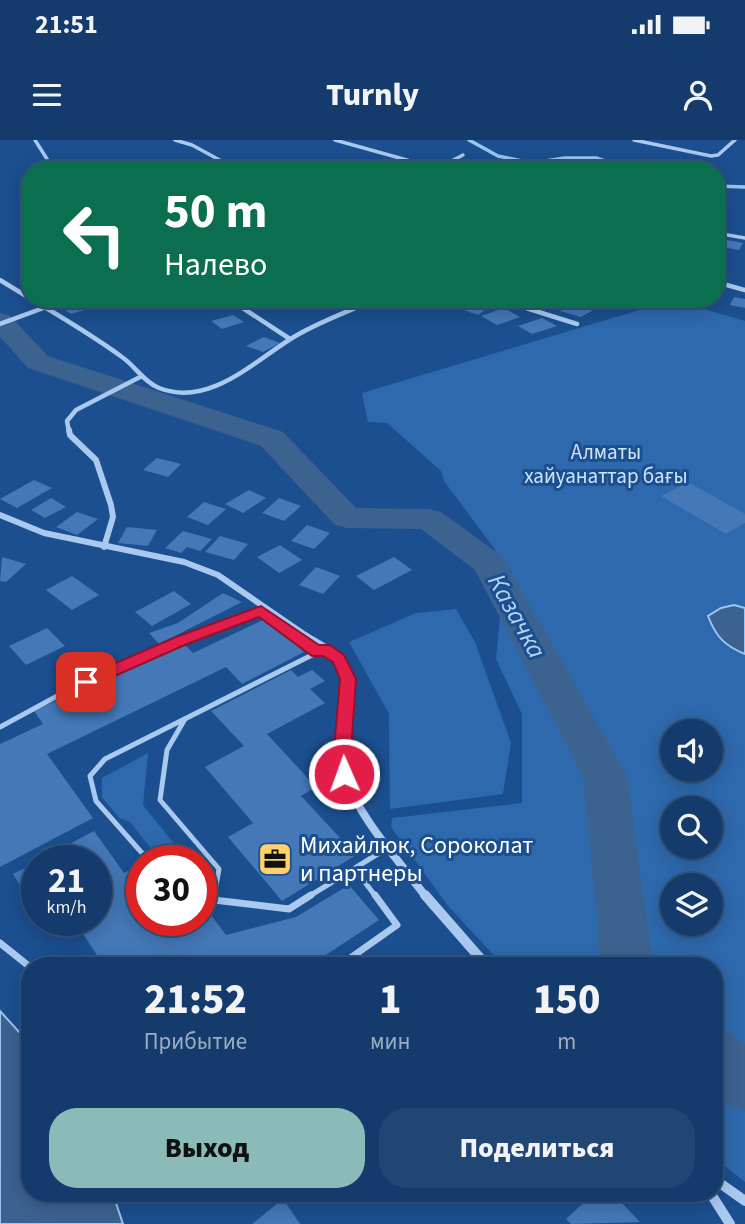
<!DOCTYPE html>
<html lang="ru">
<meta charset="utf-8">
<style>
body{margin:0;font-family:"Source Sans 3",sans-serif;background:#214673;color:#f1f3f6;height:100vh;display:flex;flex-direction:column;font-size:26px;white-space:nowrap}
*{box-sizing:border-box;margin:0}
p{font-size:23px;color:#9dadc1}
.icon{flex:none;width:38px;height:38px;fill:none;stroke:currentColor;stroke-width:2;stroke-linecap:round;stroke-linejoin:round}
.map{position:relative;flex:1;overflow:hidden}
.panel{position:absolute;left:21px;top:817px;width:702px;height:245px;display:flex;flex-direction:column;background:#143b6b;border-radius:28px;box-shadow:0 4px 18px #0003,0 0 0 2px #33557e}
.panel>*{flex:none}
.top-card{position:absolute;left:21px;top:21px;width:704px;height:147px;border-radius:28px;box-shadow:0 4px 18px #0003,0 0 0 2px #33557e;background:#0b6e4f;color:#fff;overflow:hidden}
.fabs{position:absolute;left:660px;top:579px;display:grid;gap:14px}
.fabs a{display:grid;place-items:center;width:63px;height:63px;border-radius:50%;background:#143b6b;box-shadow:0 4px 18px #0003,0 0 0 2px #33557e;font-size:35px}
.speed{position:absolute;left:21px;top:705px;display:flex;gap:14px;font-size:35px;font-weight:700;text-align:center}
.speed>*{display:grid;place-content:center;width:91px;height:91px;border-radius:50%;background:#143b6b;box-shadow:0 4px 18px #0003,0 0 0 2px #33557e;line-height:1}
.speed small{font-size:18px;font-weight:400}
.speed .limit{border:10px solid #d22;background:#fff;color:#111}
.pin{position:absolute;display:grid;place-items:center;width:60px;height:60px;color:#fff;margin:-30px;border-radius:14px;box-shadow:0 4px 10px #0006}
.me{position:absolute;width:77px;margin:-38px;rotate:358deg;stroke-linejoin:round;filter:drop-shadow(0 0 5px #0008)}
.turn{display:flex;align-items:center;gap:24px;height:147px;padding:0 28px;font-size:32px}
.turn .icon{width:91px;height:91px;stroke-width:2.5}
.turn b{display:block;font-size:49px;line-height:60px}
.eta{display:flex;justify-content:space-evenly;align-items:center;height:119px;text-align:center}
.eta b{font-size:42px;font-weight:800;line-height:49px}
.button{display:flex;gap:14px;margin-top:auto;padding:14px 28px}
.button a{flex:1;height:80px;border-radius:28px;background:#8bbbb9;color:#111;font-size:28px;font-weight:800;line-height:80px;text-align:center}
.button a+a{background:#214673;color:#f1f3f6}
.status{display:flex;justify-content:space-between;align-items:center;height:49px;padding:0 35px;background:#143b6b;direction:ltr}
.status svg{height:19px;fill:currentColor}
header{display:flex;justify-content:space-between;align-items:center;height:91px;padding:0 28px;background:#143b6b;font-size:32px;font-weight:800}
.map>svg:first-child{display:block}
.green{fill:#2e69ad;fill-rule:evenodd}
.water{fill:#3c6290;stroke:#9cc4f0;stroke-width:2}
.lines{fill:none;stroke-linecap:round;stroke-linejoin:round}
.stream{stroke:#9cc4f0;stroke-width:3.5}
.river{fill:#3c6290;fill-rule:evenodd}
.building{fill:#4478b7}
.lane-far2{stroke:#a9c9ee;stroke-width:4.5}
.lane-far1{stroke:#a9c9ee;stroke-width:5}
.lane{stroke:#a9c9ee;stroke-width:7}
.street-far4{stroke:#a9c9ee;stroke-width:3.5}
.street-far3{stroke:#a9c9ee;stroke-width:4.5}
.street-far2{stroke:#a9c9ee;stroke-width:6}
.street-far1{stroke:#a9c9ee;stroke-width:8}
.street{stroke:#a9c9ee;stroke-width:10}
.route{fill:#e11d48;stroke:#92132f;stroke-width:2}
.labels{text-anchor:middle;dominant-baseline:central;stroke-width:6;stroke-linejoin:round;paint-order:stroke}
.far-park-label{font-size:21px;fill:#cfe3fa;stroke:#1b4f8f}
.poi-label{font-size:24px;fill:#fff;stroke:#1b4f8f;text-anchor:start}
.water-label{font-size:26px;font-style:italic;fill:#b5d3f5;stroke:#1b4f8f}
</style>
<div class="status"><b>21:51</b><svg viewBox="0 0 49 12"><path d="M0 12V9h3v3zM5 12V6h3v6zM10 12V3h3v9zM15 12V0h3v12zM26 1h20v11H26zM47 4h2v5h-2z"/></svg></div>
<header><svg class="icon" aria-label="menu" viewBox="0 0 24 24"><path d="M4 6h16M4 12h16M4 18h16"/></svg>Turnly<svg class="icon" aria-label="person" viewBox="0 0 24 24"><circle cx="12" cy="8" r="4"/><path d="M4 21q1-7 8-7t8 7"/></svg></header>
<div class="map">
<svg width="745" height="1084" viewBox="0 0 745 1084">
<rect width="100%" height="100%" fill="#1b4f8f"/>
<!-- green -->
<g class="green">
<path d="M673 160 745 181V1042L714 1017V826H504L448 766 391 687 392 678 522 663V574L496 519 502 455 516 443 511 431 444 341 441 331 387 283 368 282 362 253ZM672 592H710V630H672ZM672 668H710V707H672ZM672 746H710V784H672Z"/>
<polygon points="456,469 475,502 511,603 503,654 390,669 389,574 349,502 416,473"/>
<polygon points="148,613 143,665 188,721 161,721 130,682 119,678 102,657 102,638"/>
</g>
<!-- water -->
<g class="water">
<path d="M734 465 745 468V514C725 506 716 497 708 476L721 468Z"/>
<polygon points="0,871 30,904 30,1054 113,1054 123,1084 0,1084"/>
</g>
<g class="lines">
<!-- stream -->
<g class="stream">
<polyline points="469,0 498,16 532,23 565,18 596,18 633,30"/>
<polyline points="716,46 745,47"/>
</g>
<!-- river -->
<g class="river">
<polygon points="0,173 9,175 48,216 283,292 356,368 429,369 441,372 502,416 627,636 652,818 656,826 603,826 601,822 583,636 475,430 421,389 347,388 335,385 261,306 28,228 0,197"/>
<polygon points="714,886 733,894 745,905 745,971 725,963 714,951"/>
</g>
</g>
<!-- building -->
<g class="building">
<polygon points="258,21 268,25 253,30 243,26"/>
<polygon points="721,99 743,103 739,110 716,106"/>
<polygon points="734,157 745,159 745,168 730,165"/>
<polygon points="536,159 561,159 549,167 532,162"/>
<polygon points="84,160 94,167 71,174 61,167"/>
<polygon points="474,160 492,165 478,175 461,169"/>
<polygon points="574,162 595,169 581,177 560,171"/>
<polygon points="504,168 520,177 497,185 481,176"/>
<polygon points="233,175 244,182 222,189 211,181"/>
<polygon points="542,178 557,186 532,194 518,186"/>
<polygon points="264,197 280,203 263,212 246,206"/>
<polygon points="157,318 181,324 168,337 143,330"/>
<polygon points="34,340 52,348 17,368 0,359"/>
<polygon points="688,342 745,374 745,383 726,394 661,356"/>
<polygon points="249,350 266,358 243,373 225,364"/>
<polygon points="51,358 66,367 45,378 31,370"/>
<polygon points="279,358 301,366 284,381 262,373"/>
<polygon points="204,362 226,369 208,385 187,377"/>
<polygon points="77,372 98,379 77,395 56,387"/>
<polygon points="307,385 330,393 314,409 291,401"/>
<polygon points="127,387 157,390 148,406 118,403"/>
<polygon points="183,391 212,399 200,411 187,407 181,413 165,408"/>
<polygon points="220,396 248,404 234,420 205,412"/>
<polygon points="280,405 302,420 279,433 257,417"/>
<polygon points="2,417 26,424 6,442 0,441"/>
<polygon points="394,417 412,430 374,450 356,436"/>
<polygon points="316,427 340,436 323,454 299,445"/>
<polygon points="72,436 99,455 72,470 46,450"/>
<polygon points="174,451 191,464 152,486 135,472"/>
<polygon points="223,453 242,462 159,504 149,493 178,483"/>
<polygon points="267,478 304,512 242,544 226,527 47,614 93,678 0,727 0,604 43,584 34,571 182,502 193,513"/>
<polygon points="47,488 65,506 26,525 9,506"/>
<polygon points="291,530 298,537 312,530 325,541 310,549 325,563 267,594 316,647 301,656 356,715 282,761 228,697 253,683 205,627 244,606 211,571"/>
<polygon points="94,691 124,733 140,724 142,727 142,780 182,780 188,789 211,775 226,795 296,777 349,745 379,780 309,826 104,826 74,780 96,780 96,721 38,721"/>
<polygon points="37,722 37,772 13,734"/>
<polygon points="593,1054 613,1054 640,1082 571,1084 566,1079"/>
<polygon points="283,1059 300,1084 252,1084"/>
</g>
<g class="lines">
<!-- lane-far2 -->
<polyline class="lane-far2" points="189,497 261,471 298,497"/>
<!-- lane-far1 -->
<g class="lane-far1">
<polyline points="295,496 318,512"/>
<polyline points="185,579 167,610 160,660 219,729 214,757"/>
<polyline points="0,587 94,536 193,496"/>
<polyline points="149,721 96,661 90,636 105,619 324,509"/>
<polyline points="355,729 376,757"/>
<polyline points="308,757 389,707"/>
</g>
<!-- lane -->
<g class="lane">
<polyline points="201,760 214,760 215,755"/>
<polyline points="214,760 289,769 311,755"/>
<polyline points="0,803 30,827"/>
<polyline points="339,826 397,785 375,755"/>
</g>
<!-- street-far4 -->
<g class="street-far4">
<polyline points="35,0 54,30"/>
<polyline points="175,0 192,5 238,30"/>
<polyline points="335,0 443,30"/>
<polyline points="634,0 711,16 718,15 735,0"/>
<polyline points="438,28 463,15"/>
<polyline points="716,93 745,98"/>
</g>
<!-- street-far3 -->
<g class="street-far3">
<path d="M0 140C40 165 84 189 122 217 135 226 144 242 159 248 208 267 251 224 289 200 315 183 348 172 376 159"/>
<polyline points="716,142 745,150"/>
<polyline points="229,159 290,199"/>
<polyline points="497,159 577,184"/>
<polyline points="0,184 68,159"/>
<polyline points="69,292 67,281 76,270 142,236"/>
</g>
<!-- street-far2 -->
<g class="street-far2">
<polyline points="69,290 70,295 96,320 111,365 113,377 104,407"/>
<polyline points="0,375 44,393 184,422 218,435 308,497"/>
</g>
<!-- street-far1 -->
<path class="street-far1" d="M305 496C316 503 333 511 340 521 362 554 332 601 345 637 362 682 398 719 426 757"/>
<!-- street -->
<g class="street">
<polyline points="425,755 487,826"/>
<polyline points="714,1039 745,1061"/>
<polyline points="711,1054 730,1084"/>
</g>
</g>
<!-- route -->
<polygon class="route" points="261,466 319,505 330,505 344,515 356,539 352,598 353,634 351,639 338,639 336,634 335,598 340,539 333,522 323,516 312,516 259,477 187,504 92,546 81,546 78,542 81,538 176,497"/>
<!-- icons -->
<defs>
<g id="office-square" transform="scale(1.75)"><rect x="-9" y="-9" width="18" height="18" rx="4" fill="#ffd166" stroke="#1b4f8f"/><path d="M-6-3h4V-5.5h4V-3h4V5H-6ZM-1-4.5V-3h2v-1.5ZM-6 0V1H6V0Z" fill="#111"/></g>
</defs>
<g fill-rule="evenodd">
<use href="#office-square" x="275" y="719"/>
</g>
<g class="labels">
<!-- far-park labels -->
<g class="far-park-label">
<text x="606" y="312">Алматы<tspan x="606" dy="24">хайуанаттар бағы</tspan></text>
</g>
<!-- poi labels -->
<g class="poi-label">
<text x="300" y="705">Михайлюк, Сороколат<tspan x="300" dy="28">и партнеры</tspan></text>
</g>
<!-- water labels -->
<g class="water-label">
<text transform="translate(517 476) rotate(61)">Казачка</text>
</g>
</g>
</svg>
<div class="fabs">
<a><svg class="icon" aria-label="sound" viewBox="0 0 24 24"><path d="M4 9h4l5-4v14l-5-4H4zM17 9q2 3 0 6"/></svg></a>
<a><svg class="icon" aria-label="search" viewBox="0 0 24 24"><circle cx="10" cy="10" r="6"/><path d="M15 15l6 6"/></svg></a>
<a><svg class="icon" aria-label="layers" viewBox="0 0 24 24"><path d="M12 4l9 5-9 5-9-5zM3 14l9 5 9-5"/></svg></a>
</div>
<div class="speed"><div>21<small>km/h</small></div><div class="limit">30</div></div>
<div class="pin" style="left:86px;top:542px;background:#d93025"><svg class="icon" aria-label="arrive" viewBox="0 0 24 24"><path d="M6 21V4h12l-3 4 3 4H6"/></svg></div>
<svg class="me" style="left:344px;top:634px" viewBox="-20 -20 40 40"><circle r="17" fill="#e11d48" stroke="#fff" stroke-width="3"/><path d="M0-11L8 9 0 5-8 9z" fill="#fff"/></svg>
<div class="top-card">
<div class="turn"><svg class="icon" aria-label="left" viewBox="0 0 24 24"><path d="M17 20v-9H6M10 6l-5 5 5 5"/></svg><div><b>50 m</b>Налево</div></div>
</div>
<section class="panel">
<div class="eta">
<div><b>21:52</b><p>Прибытие</p></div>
<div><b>1</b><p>мин</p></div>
<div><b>150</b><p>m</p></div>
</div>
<div class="button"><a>Выход</a><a>Поделиться</a></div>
</section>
</div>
